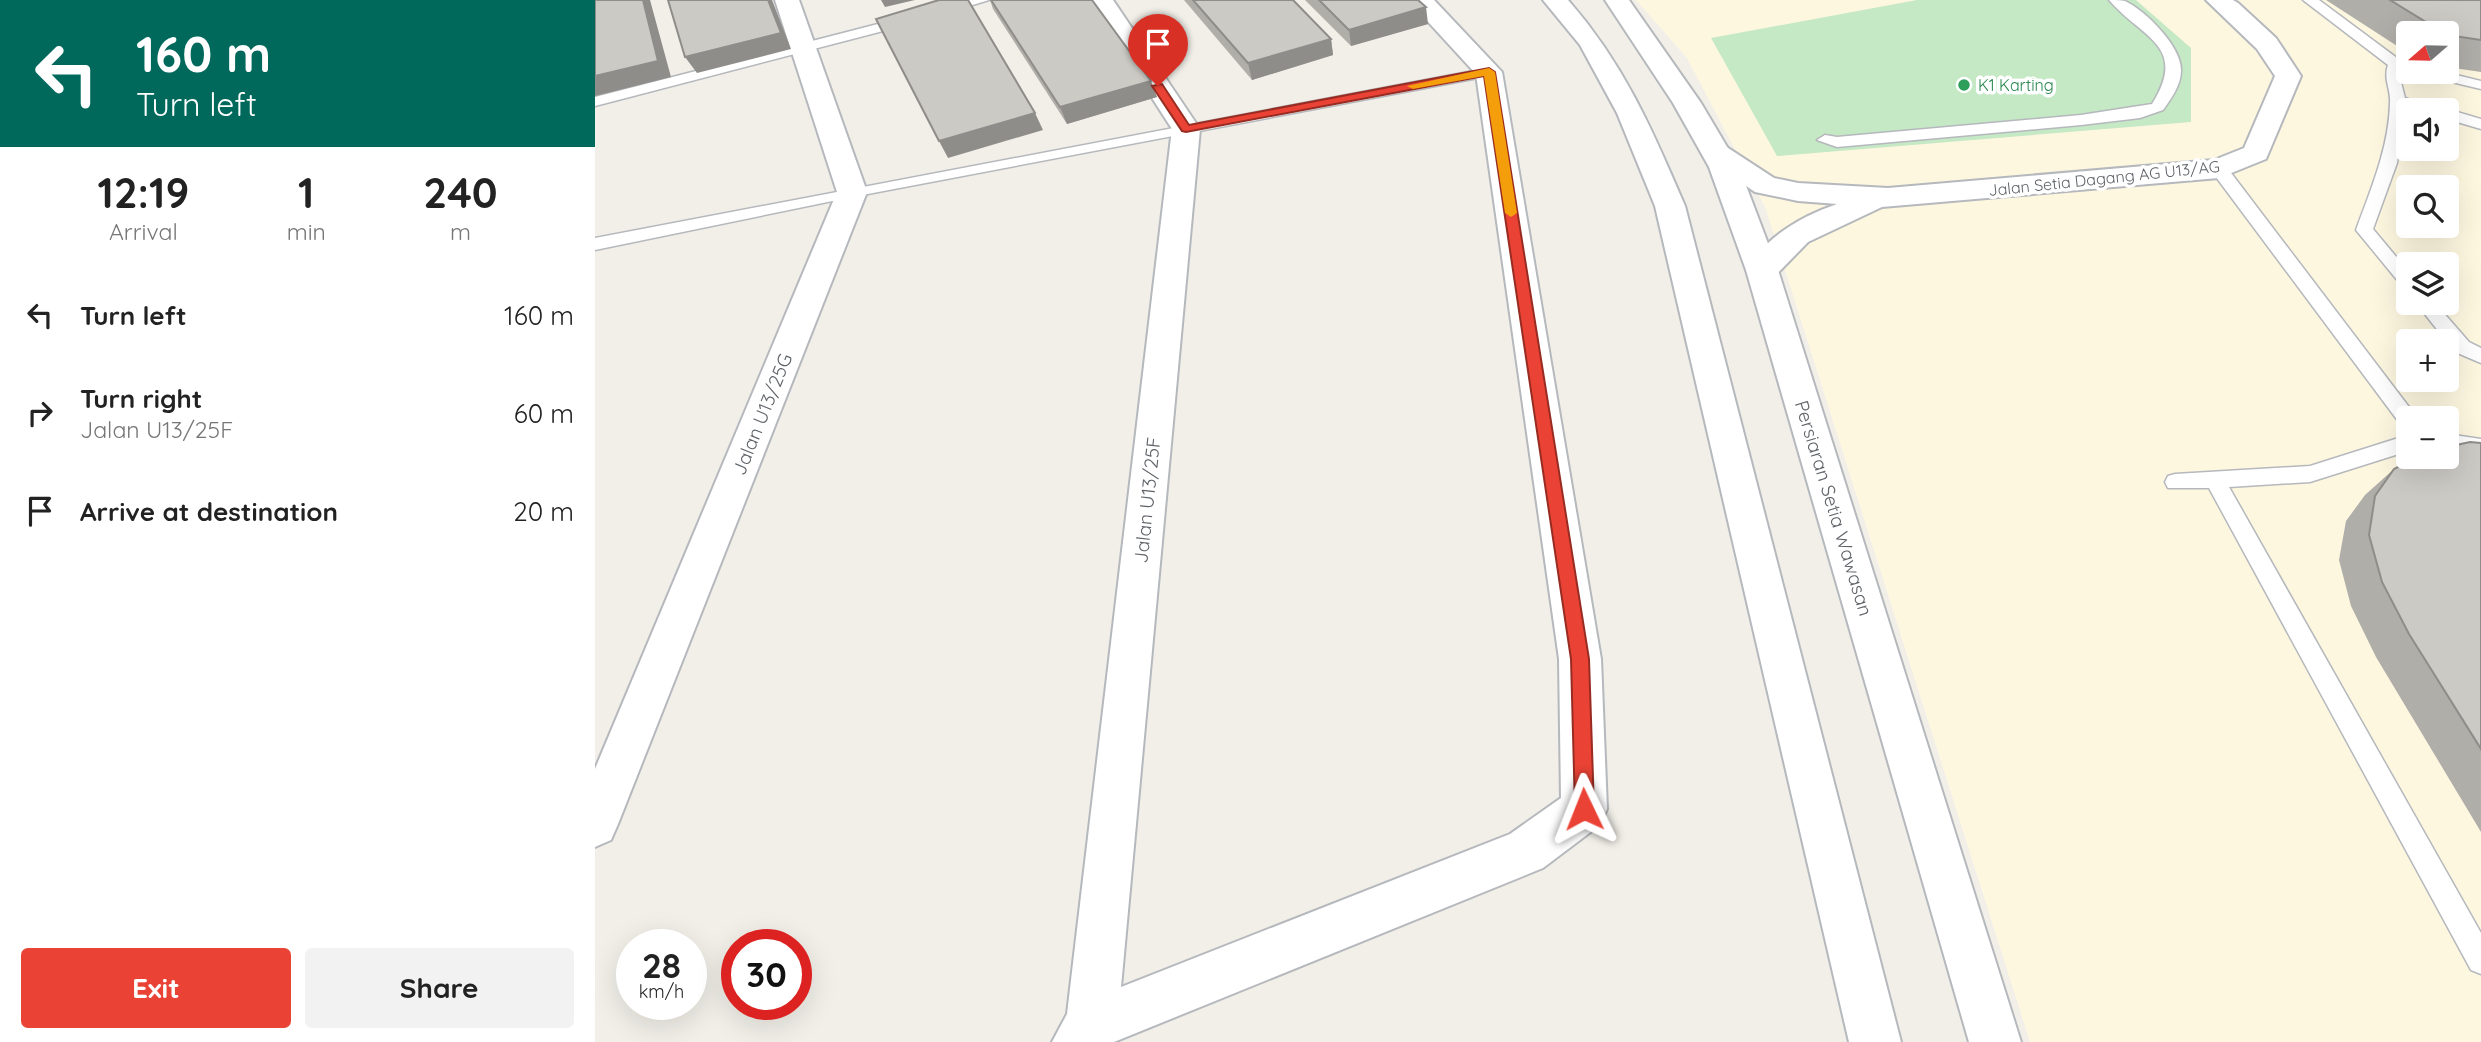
<!DOCTYPE html>
<meta charset="utf-8">
<style>
body{margin:0;font-family:Quicksand,sans-serif;background:#f2f2f2;color:#222;height:100vh;display:flex;flex-direction:column;font-size:26px;white-space:nowrap}
*{box-sizing:border-box;margin:0}
p{font-size:23px;color:#767676}
.icon{flex:none;width:38px;height:38px;fill:none;stroke:currentColor;stroke-width:2;stroke-linecap:round;stroke-linejoin:round}
.map{position:relative;flex:1;overflow:hidden}
.sheet{display:flex;flex-direction:column;background:#fff;width:595px}
.sheet>*{flex:none}
.top-card{background:#00695c;color:#fff;overflow:hidden}
.needle{width:46px;rotate:250deg}
.buttons{position:absolute;left:1801px;top:21px;display:grid;gap:14px}
.buttons a{display:grid;place-items:center;width:63px;height:63px;border-radius:7px;background:#fff;box-shadow:0 7px 28px #0002;font-size:35px}
.speed{position:absolute;left:21px;top:929px;display:flex;gap:14px;font-size:35px;font-weight:700;text-align:center}
.speed>*{display:grid;place-content:center;width:91px;height:91px;border-radius:50%;background:#fff;box-shadow:0 7px 28px #0002;line-height:1}
.speed small{font-size:18px;font-weight:400}
.speed .limit{border:10px solid #d22;background:#fff;color:#111}
.pin{position:absolute;display:grid;place-items:center;width:60px;height:60px;color:#fff;margin:-72px -30px;border-radius:50% 50% 50% 0;rotate:-45deg;box-shadow:0 0 7px #0007}
.pin .icon{rotate:45deg}
.me{position:absolute;width:77px;margin:-38px;rotate:358deg;stroke-linejoin:round;filter:drop-shadow(0 0 5px #0008)}
.turn{display:flex;align-items:center;gap:24px;height:147px;padding:0 21px;font-size:32px}
.turn .icon{width:91px;height:91px;stroke-width:2.5}
.turn b{display:block;font-size:49px;line-height:60px}
.eta{display:flex;justify-content:space-evenly;align-items:center;height:119px;text-align:center}
.eta b{font-size:42px;font-weight:700;line-height:49px}
.primary-button{display:flex;gap:14px;margin-top:auto;padding:14px 21px}
.primary-button a{flex:1;height:80px;border-radius:7px;background:#ea4335;color:#fff;font-size:28px;font-weight:700;line-height:80px;text-align:center}
.primary-button a+a{background:#f2f2f2;color:#222}
ul{padding:0;list-style:none}
li{display:flex;align-items:center;gap:21px;height:98px;padding:0 21px}
li div{flex:1}
li b{display:block;font-size:26px}
li em{font-style:normal}
main{display:flex;flex:1;min-height:0}
.map>svg:first-child{display:block}
.commercial{fill:#fef7e0;fill-rule:evenodd}
.green{fill:#c5e8c5}
.lines{fill:none;stroke-linecap:round;stroke-linejoin:round}
.service-casing{stroke:#b5b8bc;stroke-width:3}
.minor-casing{stroke:#b5b8bc;stroke-width:4}
.tertiary-casing{stroke:#b5b8bc;stroke-width:4}
.service{fill:#fff;fill-rule:evenodd}
.minor{fill:#fff;fill-rule:evenodd}
.tertiary{fill:#fff;fill-rule:evenodd}
.wall{fill:#afaea9}
.shaded-wall{fill:#8f8d8a}
.building{fill:#cccac5;stroke:#8f8d8a;stroke-width:2}
.route{fill:#ea4335;stroke:#982c22;stroke-width:2}
.slow{fill:#f59e0b}
.leisure-dot{fill:#2e9e5b;stroke:#fff;stroke-width:2.5}
.labels{text-anchor:middle;dominant-baseline:central;stroke-width:7;stroke-linejoin:round;paint-order:stroke}
.far-leisure-label{font-size:16px;fill:#27864d;stroke:#fff;text-anchor:start}
.far-street-label{font-size:16px;fill:#5f6368;stroke:#fff}
.street-label{font-size:19px;fill:#5f6368;stroke:#fff}
</style>
<main>
<section class="sheet">
<div class="top-card">
<div class="turn"><svg class="icon" aria-label="left" viewBox="0 0 24 24"><path d="M17 20v-9H6M10 6l-5 5 5 5"/></svg><div><b>160 m</b>Turn left</div></div>
</div>
<div class="eta">
<div><b>12:19</b><p>Arrival</p></div>
<div><b>1</b><p>min</p></div>
<div><b>240</b><p>m</p></div>
</div>
<ul>
<li><svg class="icon" aria-label="left" viewBox="0 0 24 24"><path d="M17 20v-9H6M10 6l-5 5 5 5"/></svg><div><b>Turn left</b></div><em>160 m</em></li>
<li><svg class="icon" aria-label="right" viewBox="0 0 24 24"><path d="M7 20v-9h11M14 6l5 5-5 5"/></svg><div><b>Turn right</b><p>Jalan U13/25F</p></div><em>60 m</em></li>
<li><svg class="icon" aria-label="arrive" viewBox="0 0 24 24"><path d="M6 21V4h12l-3 4 3 4H6"/></svg><div><b>Arrive at destination</b></div><em>20 m</em></li>
</ul>
<div class="primary-button"><a>Exit</a><a>Share</a></div>
</section>
<div class="map">
<svg width="1886" height="1042" viewBox="0 0 1886 1042">
<rect width="100%" height="100%" fill="#f1efe8"/>
<!-- commercial -->
<path class="commercial" d="M1041 0H1886V1042H1435L1170 207 1092 58ZM1813 33H1852V72H1813ZM1813 110H1852V149H1813ZM1813 187H1852V226H1813ZM1813 264H1852V303H1813ZM1813 341H1852V380H1813ZM1813 418H1852V457H1813Z"/>
<!-- green -->
<polygon class="green" points="1322,0 1541,0 1596,48 1596,122 1182,156 1116,38"/>
<g class="lines">
<!-- service casing -->
<g class="service-casing">
<g id="service">
<polygon points="371,0 394,0 348,14 341,10"/>
<path d="M1514 0C1519 0 1526 0 1530 1 1551 11 1587 47 1586 71 1586 85 1576 99 1568 110L1545 118 1486 125 1242 147 1222 140 1230 135 1242 137 1486 115 1557 104C1594 45 1546 38 1514 0Z"/>
<path d="M1708 0H1724L1806 61 1808 64 1804 74 1810 98 1844 110 1810 107 1802 163 1778 229 1813 271V288L1807 286 1761 230C1776 189 1794 147 1795 103 1796 89 1788 79 1793 65Z"/>
<polygon points="310,17 317,21 315,24 0,106 0,97"/>
<polygon points="894,68 901,72 899,75 257,197 0,250 0,238"/>
<polygon points="1825,72 1849,72 1886,81 1886,89 1827,75"/>
<polygon points="1852,109 1886,119 1886,129 1852,119 1852,110 1849,110"/>
<polygon points="1624,164 1630,165 1820,415 1822,418 1813,418 1813,427 1806,425 1618,173 1618,165"/>
<polygon points="1821,303 1840,303 1874,342 1886,348 1886,363 1860,352"/>
<polygon points="1852,434 1886,439 1886,455 1852,450"/>
<polygon points="1813,435 1813,451 1715,482 1634,487 1886,933 1886,974 1876,970 1614,488 1573,488 1570,482 1573,476 1580,474 1715,466"/>
</g>
</g>
<!-- minor casing -->
<g class="minor-casing">
<g id="minor">
<polygon points="180,0 204,0 272,192 23,824 16,840 0,847 0,769 242,192"/>
<polygon points="494,0 518,0 605,129 526,987 915,834 966,798 964,659 881,74 813,0 839,0 907,72 1006,659 1012,809 1005,825 948,868 519,1042 457,1042 472,1014 577,129"/>
<path d="M1611 0H1638L1643 3 1681 38 1706 76 1671 159 1624 178 1287 207 1213 242 1178 278 1167 281 1156 278 1151 270C1172 236 1205 217 1242 204L1203 201 1160 192 1110 158 1106 152 1110 146 1120 143 1130 146 1179 178 1203 183 1293 188 1619 160 1649 148 1680 76 1662 49Z"/>
</g>
</g>
<!-- tertiary casing -->
<g class="tertiary-casing">
<g id="tertiary">
<path d="M948 0H973C1029 64 1057 129 1090 206L1306 1042H1254L1060 206 1022 113 985 45Z"/>
<polygon points="1010,0 1034,0 1106,103 1144,167 1183,270 1426,1042 1374,1042 1151,270 1114,167 1078,103"/>
</g>
</g>
<!-- service -->
<use href="#service" class="service"/>
<!-- minor -->
<use href="#minor" class="minor"/>
<!-- tertiary -->
<use href="#tertiary" class="tertiary"/>
</g>
<!-- wall -->
<g class="wall">
<polygon points="395,0 497,0 562,97 472,124 398,9"/>
<polygon points="589,0 698,0 736,39 738,55 657,80"/>
<polygon points="710,0 823,0 833,24 756,46"/>
<polygon points="1731,0 1886,0 1886,72 1852,67 1852,33 1813,33 1813,53"/>
<polygon points="1886,443 1886,832 1781,657 1756,606 1744,560 1751,521 1770,495 1799,469"/>
</g>
<!-- shaded-wall -->
<g class="shaded-wall">
<polygon points="48,0 55,0 76,77 0,96 0,76"/>
<polygon points="173,0 177,0 196,49 102,73 90,57"/>
<polygon points="286,0 320,0 290,7"/>
<polygon points="831,7 833,24 756,46 754,30"/>
<polygon points="736,39 738,55 657,80 653,63"/>
<polygon points="556,81 562,97 472,124 465,107"/>
<polygon points="440,113 448,130 353,158 344,141"/>
</g>
<!-- building -->
<g class="building">
<polygon points="0,0 48,0 63,61 0,76"/>
<polygon points="73,0 173,0 186,33 90,57"/>
<polygon points="344,0 373,0 440,113 344,141 281,19"/>
<polygon points="396,0 497,0 556,81 465,107"/>
<polygon points="598,0 698,0 736,39 653,63"/>
<polygon points="724,0 823,0 831,7 754,30"/>
<polygon points="1795,0 1886,0 1886,40 1852,35 1852,33 1849,33"/>
<polygon points="1875,442 1886,443 1886,749 1814,634 1787,582 1774,535 1780,496 1799,469 1822,457 1852,457 1852,447"/>
</g>
<!-- route -->
<polygon class="route" points="894,68 900,72 994,659 999,809 996,815 989,818 983,815 980,809 976,659 889,76 591,132 587,131 557,86 567,84 594,125"/>
<!-- slow -->
<polygon class="slow" points="894,68 900,72 922,213 916,217 910,213 889,76 818,89 812,86"/>
<!-- markers -->
<circle class="leisure-dot" cx="1369" cy="85" r="7"/>
<g class="labels">
<!-- far-leisure labels -->
<g class="far-leisure-label">
<text x="1383" y="85">K1 Karting</text>
</g>
<!-- far-street labels -->
<g class="far-street-label">
<text transform="translate(1509 178) rotate(-6)">Jalan Setia Dagang AG U13/AG</text>
</g>
<!-- street labels -->
<g class="street-label">
<text transform="translate(167 414) rotate(-68)">Jalan U13/25G</text>
<text transform="translate(552 500) rotate(-84)">Jalan U13/25F</text>
<text transform="translate(1239 508) rotate(73)">Persiaran Setia Wawasan</text>
</g>
</g>
</svg>
<div class="buttons">
<a><svg class="needle" viewBox="-14 -14 28 28"><path d="M0-13l5 13h-10z" fill="#e53935"/><path d="M0 13l5-13h-10z" fill="#767676"/></svg></a>
<a><svg class="icon" aria-label="sound" viewBox="0 0 24 24"><path d="M4 9h4l5-4v14l-5-4H4zM17 9q2 3 0 6"/></svg></a>
<a><svg class="icon" aria-label="search" viewBox="0 0 24 24"><circle cx="10" cy="10" r="6"/><path d="M15 15l6 6"/></svg></a>
<a><svg class="icon" aria-label="layers" viewBox="0 0 24 24"><path d="M12 4l9 5-9 5-9-5zM3 14l9 5 9-5"/></svg></a>
<a>+</a>
<a>−</a>
</div>
<div class="speed"><div>28<small>km/h</small></div><div class="limit">30</div></div>
<div class="pin" style="left:563px;top:86px;background:#d93025"><svg class="icon" aria-label="arrive" viewBox="0 0 24 24"><path d="M6 21V4h12l-3 4 3 4H6"/></svg></div>
<svg class="me" style="left:989px;top:809px" viewBox="-20 -20 40 40"><path d="M0-17L14 15 0 8-14 15z" fill="#ea4335" stroke="#fff" stroke-width="4"/></svg>
</div>
</main>
